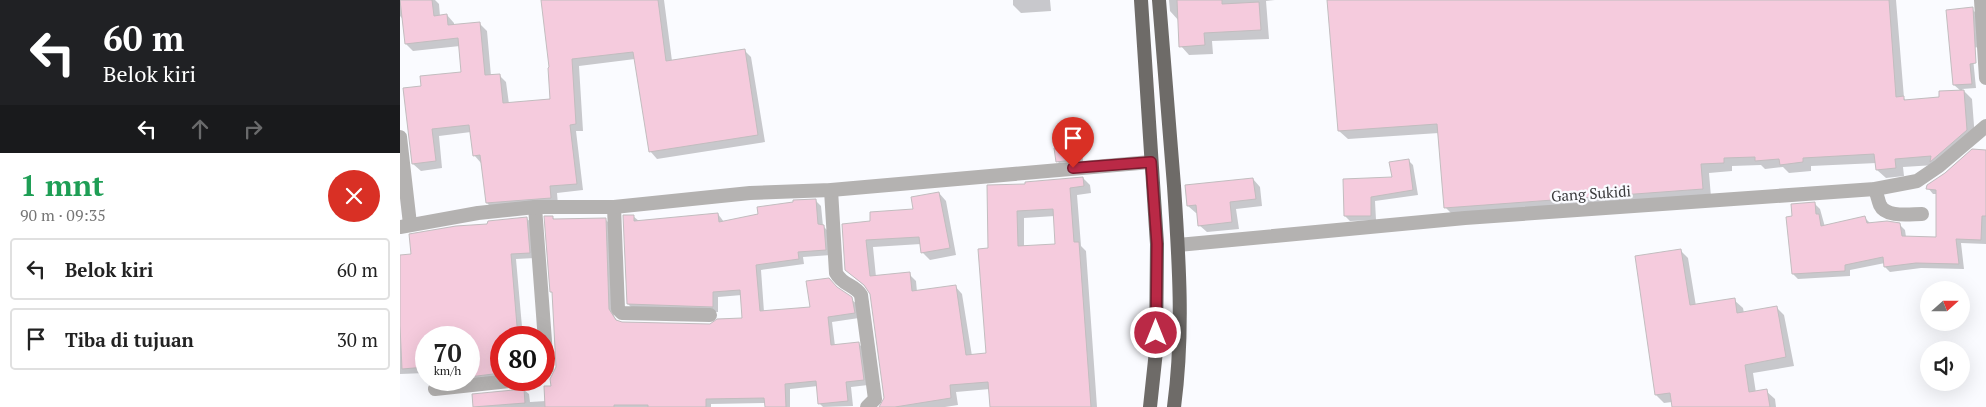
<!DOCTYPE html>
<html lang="id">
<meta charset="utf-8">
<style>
body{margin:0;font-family:"PT Serif",serif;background:#f2f2f2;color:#222;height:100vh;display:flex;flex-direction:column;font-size:19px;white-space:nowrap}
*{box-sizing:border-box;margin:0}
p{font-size:16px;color:#767676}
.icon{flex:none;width:28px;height:28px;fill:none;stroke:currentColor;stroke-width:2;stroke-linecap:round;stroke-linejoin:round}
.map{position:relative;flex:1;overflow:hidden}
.panel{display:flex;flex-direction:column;background:#fff;width:400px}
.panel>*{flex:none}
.hud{background:#202124;color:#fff;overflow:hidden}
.needle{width:32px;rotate:69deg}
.buttons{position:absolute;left:1520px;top:281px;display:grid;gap:10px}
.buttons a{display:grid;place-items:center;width:50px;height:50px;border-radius:50%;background:#fff;box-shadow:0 5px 20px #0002;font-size:25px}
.speed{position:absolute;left:15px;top:326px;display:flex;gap:10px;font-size:25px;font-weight:700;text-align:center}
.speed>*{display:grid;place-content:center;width:65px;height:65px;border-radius:50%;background:#fff;box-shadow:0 5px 20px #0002;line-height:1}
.speed small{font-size:12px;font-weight:400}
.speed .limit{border:8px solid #d22;background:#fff;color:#111}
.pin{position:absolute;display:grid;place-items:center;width:42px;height:42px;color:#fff;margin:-51px -21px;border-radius:50% 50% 50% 0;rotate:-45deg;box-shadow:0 0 5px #0007}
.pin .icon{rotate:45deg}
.me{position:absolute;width:55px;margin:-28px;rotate:0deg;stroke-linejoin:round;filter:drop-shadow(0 0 4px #0008)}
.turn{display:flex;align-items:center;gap:18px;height:105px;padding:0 20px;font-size:22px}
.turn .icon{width:65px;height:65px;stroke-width:2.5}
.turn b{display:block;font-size:35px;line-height:42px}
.lanes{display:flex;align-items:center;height:48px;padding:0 20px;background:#0003;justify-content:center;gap:25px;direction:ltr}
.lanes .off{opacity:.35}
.round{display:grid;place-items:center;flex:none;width:52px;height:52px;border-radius:26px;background:#f2f2f2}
.overview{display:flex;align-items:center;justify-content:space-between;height:85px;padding:0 20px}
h1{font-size:30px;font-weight:700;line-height:38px;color:#1e9e55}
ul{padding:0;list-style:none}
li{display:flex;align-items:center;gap:15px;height:62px;margin:0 10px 8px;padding:0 10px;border:2px solid #e0e0e0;border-radius:5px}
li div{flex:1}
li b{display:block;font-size:19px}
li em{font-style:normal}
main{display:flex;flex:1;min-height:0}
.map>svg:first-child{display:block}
.shadow{fill:#0003;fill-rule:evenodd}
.building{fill:#f5cbdd;stroke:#c2bdbf;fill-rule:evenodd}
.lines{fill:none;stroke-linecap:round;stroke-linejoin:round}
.minor{stroke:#b4b2b1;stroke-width:14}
.tertiary{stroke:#b4b2b1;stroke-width:14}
.trunk{stroke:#6e6b68;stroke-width:14}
.route-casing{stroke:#791b2e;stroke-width:12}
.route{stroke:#ba2946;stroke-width:9}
.labels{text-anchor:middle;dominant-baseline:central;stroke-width:4.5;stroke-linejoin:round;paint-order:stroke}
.street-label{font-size:15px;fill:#3a3a3c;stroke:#fafbff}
</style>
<main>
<section class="panel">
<div class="hud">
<div class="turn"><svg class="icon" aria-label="left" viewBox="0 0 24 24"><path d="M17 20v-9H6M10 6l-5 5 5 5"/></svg><div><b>60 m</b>Belok kiri</div></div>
<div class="lanes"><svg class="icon" aria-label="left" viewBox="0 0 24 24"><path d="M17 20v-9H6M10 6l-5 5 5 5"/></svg><svg class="icon off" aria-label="ahead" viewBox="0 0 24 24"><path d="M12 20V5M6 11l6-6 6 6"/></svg><svg class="icon off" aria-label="right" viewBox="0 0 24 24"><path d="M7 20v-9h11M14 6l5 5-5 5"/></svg></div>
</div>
<div class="overview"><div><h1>1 mnt</h1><p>90 m · 09:35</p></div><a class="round" style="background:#d93025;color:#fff"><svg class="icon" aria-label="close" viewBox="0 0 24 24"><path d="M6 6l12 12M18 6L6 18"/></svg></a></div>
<ul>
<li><svg class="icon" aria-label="left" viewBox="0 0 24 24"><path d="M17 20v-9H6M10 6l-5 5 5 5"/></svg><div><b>Belok kiri</b></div><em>60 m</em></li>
<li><svg class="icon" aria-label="arrive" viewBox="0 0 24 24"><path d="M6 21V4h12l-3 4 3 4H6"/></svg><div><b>Tiba di tujuan</b></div><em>30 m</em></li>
</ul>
</section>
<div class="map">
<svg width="1586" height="407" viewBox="0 0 1586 407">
<rect width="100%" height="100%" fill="#fafbff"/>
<!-- shadow -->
<g class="shadow">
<polygon points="0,0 35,0 39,4 40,16 47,15 54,23 54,26 80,24 87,31 91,76 99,75 106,82 109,104 151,101 147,0 264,0 272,61 344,50 351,57 365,142 257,159 250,151 235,59 179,66 183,131 176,131 183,190 157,193 158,205 94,210 87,203 81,163 74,155 71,132 39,136 42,168 21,171 13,164 23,88 62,73 60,46 13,51 6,44 3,19 0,16"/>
<polygon points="613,0 650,0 651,11 621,13 613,5"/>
<polygon points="769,0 875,0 866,1 869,39 812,41 813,54 789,55 781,46 779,21 770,11"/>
<polygon points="929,0 1496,0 1504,98 1506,101 1540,98 1561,91 1554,85 1572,9 1577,14 1579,47 1572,48 1576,88 1562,89 1572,99 1575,139 1535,165 1503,167 1504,176 1486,178 1477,170 1477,163 1411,166 1411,171 1389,173 1383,167 1365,169 1361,165 1332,166 1332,171 1309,173 1311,197 1054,216 1045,207 1039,133 948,139 939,131"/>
<polygon points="679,145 682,148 683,161 659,163 657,161"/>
<polygon points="1586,151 1586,244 1561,243 1564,269 1521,268 1490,272 1485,267 1485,263 1450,270 1450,276 1398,279 1393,274 1414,203 1420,209 1425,227 1465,218 1470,223 1499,224 1505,230 1506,237 1537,238 1537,194 1533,194 1528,188"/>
<polygon points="1008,160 1013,165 1018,195 975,201 976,220 950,221 945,216 993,179"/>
<path d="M683 178 690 185 691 193 677 195 681 246 686 251 697 407H591L590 389 556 392 558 405 545 407H481L485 398 471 293 467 288 446 270 471 222 514 210 539 193 546 201 556 255 530 260 522 252 521 244 473 247 476 277 509 274 516 281 517 292 555 286 562 294 572 356 587 354 589 249 626 185ZM655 216 657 245 624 247V218Z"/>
<polygon points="853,179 860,187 862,206 836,209 839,229 807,232 799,225 798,213 796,213 788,206"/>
<polygon points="416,201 421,206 423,226 429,232 431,255 403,257 404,264 361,270 364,312 411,308 434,286 457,304 459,318 432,322 435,346 458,343 464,349 468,385 451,387 453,406 423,407 419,403 418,386 390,389 390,407 366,407 366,403 311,404 311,407 74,407 73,395 123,389 129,394 130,402 146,401 152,387 157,368 153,293 151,292 152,217 155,220 205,219 211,225 214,316 218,322 310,325 343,319 342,295 318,297 318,312 233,309 228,304 233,216 239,221 318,214 324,222"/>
<polygon points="126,218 132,223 135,258 116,259 123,338 101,338 101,379 41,385 36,380 69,380 69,338 26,338 26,373 0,374 0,256 12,255 88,225"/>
<polygon points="1280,250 1288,258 1296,306 1334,300 1343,308 1344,313 1376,307 1384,315 1394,366 1353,373 1356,393 1366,391 1375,399 1376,407 1273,407 1272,402 1264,403 1256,395"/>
</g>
<!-- building -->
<g class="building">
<polygon points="0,0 32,0 34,16 47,14 48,25 80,22 85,75 100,74 103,103 150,99 148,68 149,67 141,0 258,0 266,61 345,49 358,135 249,152 233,52 172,59 176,124 170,125 177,184 150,186 151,198 86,203 80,155 73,156 69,125 32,129 36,161 12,164 3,88 21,86 20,76 61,72 58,38 5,44"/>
<polygon points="777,0 822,0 822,4 859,2 861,30 804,33 805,45 779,47"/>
<polygon points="927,0 1489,0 1496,97 1504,96 1504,100 1539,97 1539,91 1564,90 1567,130 1530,162 1531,156 1495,159 1496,168 1476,170 1474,154 1403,158 1403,162 1380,165 1379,159 1355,161 1355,157 1324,158 1324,163 1301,164 1303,189 1044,208 1037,124 938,131"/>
<polygon points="1573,7 1576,63 1570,64 1572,84 1553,85 1546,10"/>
<polygon points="680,144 681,159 656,162 654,148"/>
<polygon points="1572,149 1586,150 1586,216 1582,216 1581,240 1556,239 1559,264 1516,263 1484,267 1483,257 1445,265 1445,271 1392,274 1386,217 1392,216 1391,204 1415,202 1416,214 1419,214 1421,226 1465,216 1467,223 1487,221 1500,223 1502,236 1536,237 1536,190 1526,189 1527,185 1545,173"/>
<polygon points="1009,159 1013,190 971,197 971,216 944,216 943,179 992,177 989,162"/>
<path d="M683 177 684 186 670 188 674 242H679L691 407H590L588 382 550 385 551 398 495 407H479L484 398 470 294 464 285 445 270 442 224 470 221V212L513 209 511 197 539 192 550 248 521 253 519 237 466 240 470 276 510 272 512 291 556 285 566 355 586 353 578 249 588 248 587 185 625 184V182ZM653 209 655 244 618 246 617 211Z"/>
<polygon points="853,178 856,199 830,202 832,222 798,226 796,205 787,206 785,185"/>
<polygon points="416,199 418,224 424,225 426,250 398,252 399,259 356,265 360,311 410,307 406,281 429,278 437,287 452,297 455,313 428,317 431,345 459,342 464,380 446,382 448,401 418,404 416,381 385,384 386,407 365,407 364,398 306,399 306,407 248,407 248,405 214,405 214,407 145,407 144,386 151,386 150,379 156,367 152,292 150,292 144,216 153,216 153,219 206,218 209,309 216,320 222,322 310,324 317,319 342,318 340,290 313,292 313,307 227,304 223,215 234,215 234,221 318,213 319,222 358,214 357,207 393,202 393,200"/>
<polygon points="127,217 130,253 111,254 118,338 101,338 101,373 69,377 69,338 26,338 26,367 2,369 0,326 0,255 11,254 9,234 56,226 87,224 88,221"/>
<polygon points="1281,249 1290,305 1335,298 1337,313 1377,306 1386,357 1345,365 1349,392 1367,389 1370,407 1272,407 1270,393 1255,395 1235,256"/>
<polygon points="124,389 125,403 73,407 72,394"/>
</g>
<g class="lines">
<!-- minor -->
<g class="minor">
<polyline points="1581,0 1586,78"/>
<polyline points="0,137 10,224"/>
<path d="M1475 189C1477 194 1478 200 1480 205 1486 218 1510 214 1522 214"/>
<path d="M431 190 436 273C443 286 454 284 461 295L475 399 467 407"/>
<polyline points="135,207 147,368 144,373"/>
<polyline points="214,207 218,309 222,313 310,315"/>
<polyline points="778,245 1065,218 1475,189 1517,181 1539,166 1586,126"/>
<polyline points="35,389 119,380"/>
</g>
<!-- tertiary -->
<polyline class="tertiary" points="0,227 78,213 135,207 214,207 350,193 431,190 751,162"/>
<!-- trunk -->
<g class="trunk">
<polyline points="741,0 757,244 756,351 750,407"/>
<path d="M759 0C764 62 769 124 774 186 779 260 784 333 774 407"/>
</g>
</g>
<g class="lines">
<!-- route casing -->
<g class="route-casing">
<polyline id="route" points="673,168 751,162 757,244 756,333"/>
</g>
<!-- route -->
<use href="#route" class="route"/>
</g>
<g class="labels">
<!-- street labels -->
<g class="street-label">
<text transform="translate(1191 193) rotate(-4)">Gang Sukidi</text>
</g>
</g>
</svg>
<div class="buttons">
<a><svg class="needle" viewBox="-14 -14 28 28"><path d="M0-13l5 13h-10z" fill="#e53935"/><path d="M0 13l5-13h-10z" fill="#767676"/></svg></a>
<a><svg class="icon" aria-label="sound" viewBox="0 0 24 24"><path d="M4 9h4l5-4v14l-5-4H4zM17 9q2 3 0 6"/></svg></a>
</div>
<div class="speed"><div>70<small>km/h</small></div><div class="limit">80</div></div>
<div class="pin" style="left:673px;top:168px;background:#d93025"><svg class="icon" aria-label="arrive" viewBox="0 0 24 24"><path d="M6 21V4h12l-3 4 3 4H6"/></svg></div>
<svg class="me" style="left:756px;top:333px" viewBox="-20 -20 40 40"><circle r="17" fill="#ba2946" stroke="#fff" stroke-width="3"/><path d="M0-11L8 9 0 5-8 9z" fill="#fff"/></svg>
</div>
</main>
